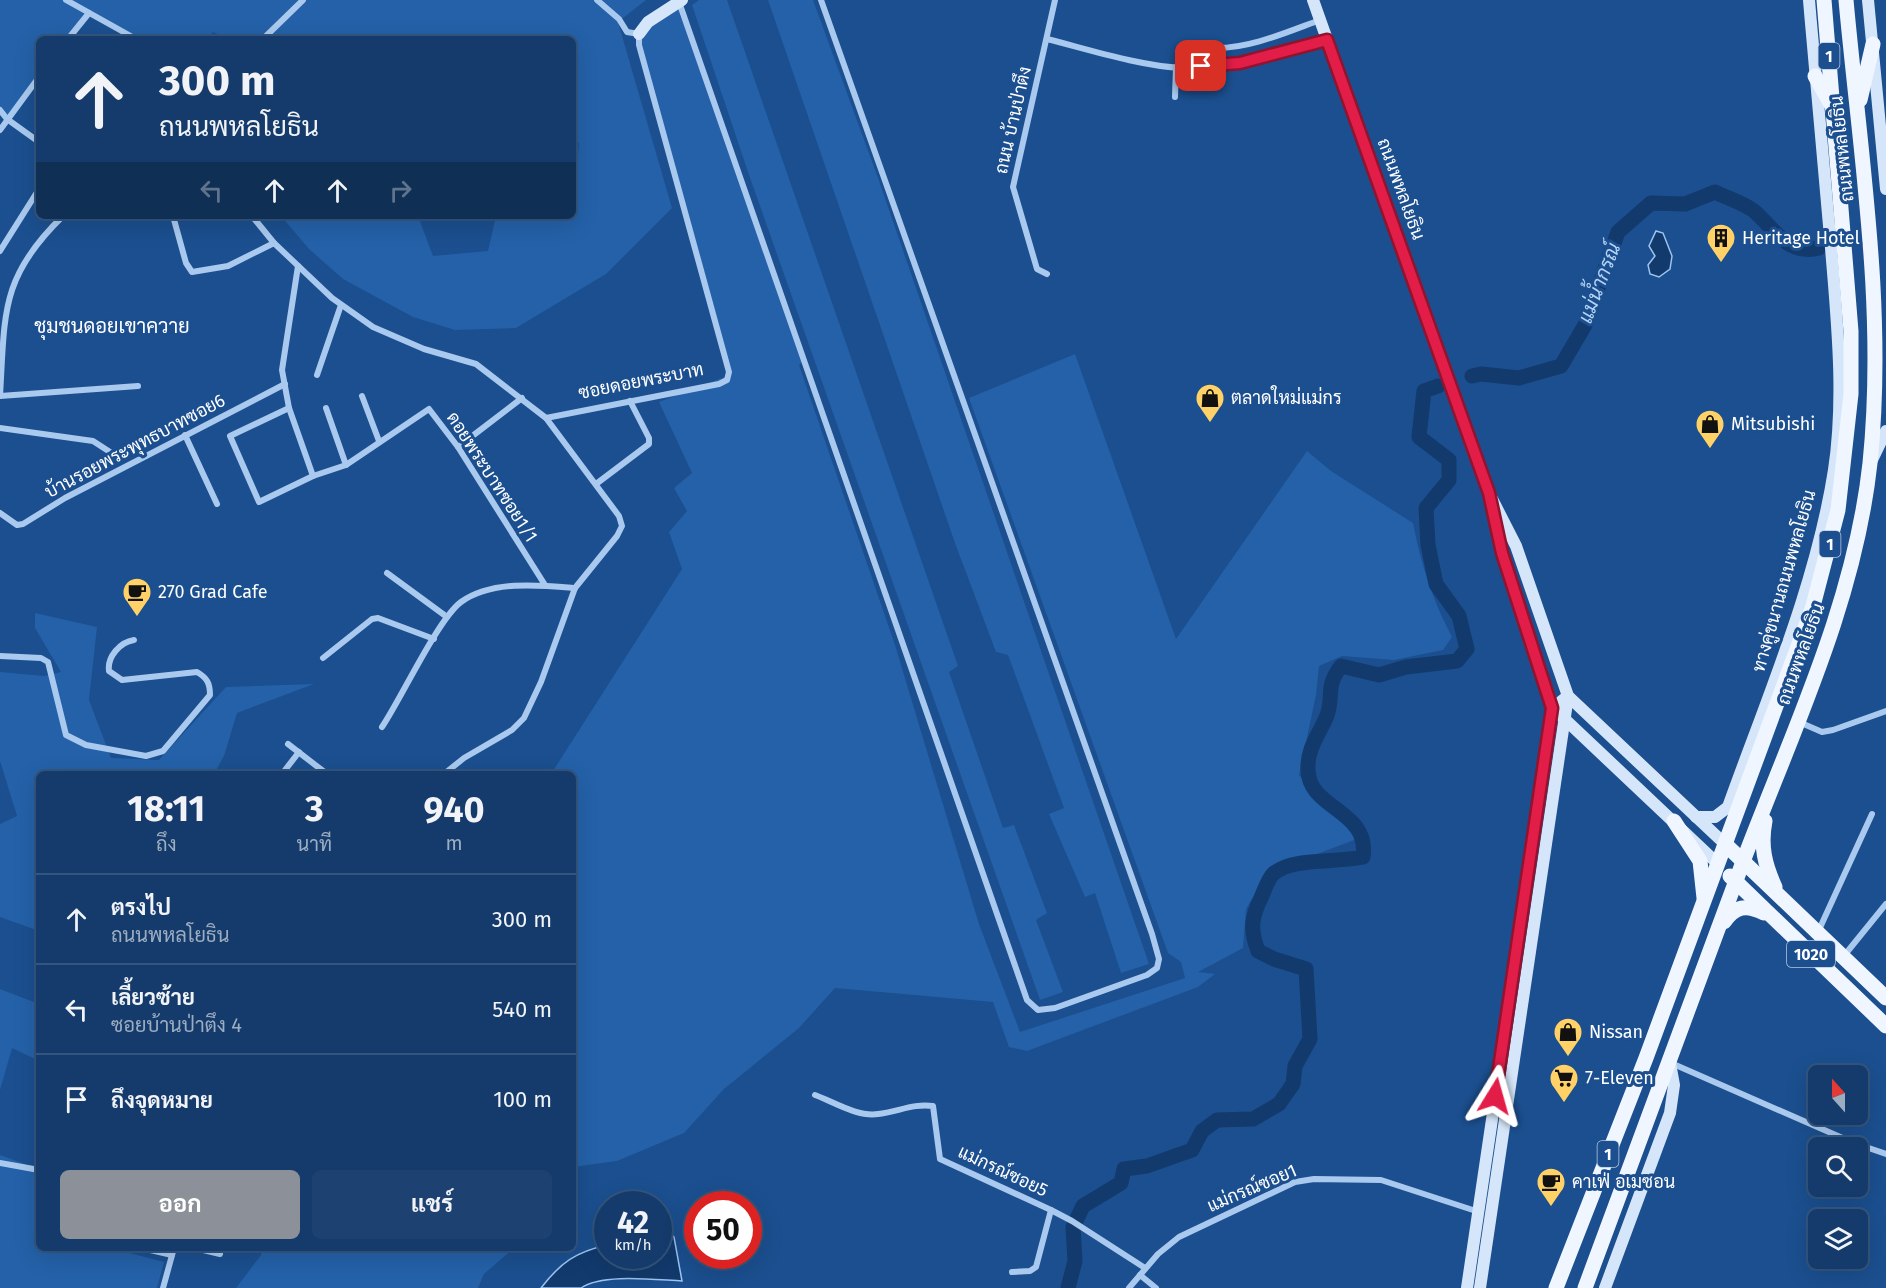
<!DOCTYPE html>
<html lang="th">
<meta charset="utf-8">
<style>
body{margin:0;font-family:"Fira Sans",Sarabun,sans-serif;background:#1d4271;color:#f1f3f6;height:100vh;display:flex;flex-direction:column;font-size:22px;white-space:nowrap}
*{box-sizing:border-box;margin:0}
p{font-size:20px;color:#9dadc1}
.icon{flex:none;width:33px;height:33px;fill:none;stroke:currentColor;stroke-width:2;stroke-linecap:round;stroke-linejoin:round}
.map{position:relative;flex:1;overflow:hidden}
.side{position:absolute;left:36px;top:771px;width:540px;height:480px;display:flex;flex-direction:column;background:#143b6b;border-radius:9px;box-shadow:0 6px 24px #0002,0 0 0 2px #33557e}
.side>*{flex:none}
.banner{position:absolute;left:36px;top:36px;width:540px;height:183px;border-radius:9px;box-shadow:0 6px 24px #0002,0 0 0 2px #33557e;background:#143b6b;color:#f1f3f6;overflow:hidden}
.needle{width:39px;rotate:339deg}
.tools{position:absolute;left:1808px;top:1065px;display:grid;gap:12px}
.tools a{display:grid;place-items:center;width:60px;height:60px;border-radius:9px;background:#143b6b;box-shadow:0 6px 24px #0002,0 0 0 2px #33557e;font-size:30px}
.speed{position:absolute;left:594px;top:1191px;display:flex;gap:12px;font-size:30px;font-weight:700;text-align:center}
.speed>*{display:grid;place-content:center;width:78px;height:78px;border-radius:50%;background:#143b6b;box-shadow:0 6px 24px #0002,0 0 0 2px #33557e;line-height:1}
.speed small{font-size:15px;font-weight:400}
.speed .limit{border:9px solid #d22;background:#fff;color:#111}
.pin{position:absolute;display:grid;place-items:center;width:51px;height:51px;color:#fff;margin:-26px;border-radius:12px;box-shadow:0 3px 9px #0006}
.me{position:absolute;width:66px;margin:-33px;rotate:8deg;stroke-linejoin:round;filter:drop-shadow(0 0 4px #0008)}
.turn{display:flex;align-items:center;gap:21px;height:126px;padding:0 24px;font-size:27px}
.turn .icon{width:78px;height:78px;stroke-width:2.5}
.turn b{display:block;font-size:42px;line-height:51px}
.lanes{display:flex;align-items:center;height:57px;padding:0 24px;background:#0003;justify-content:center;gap:30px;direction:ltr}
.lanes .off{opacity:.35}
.eta{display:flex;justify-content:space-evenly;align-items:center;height:102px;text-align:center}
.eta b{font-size:36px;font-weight:700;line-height:42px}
.primary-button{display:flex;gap:12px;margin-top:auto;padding:12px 24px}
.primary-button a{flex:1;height:69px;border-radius:9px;background:#8c9099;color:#fff;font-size:24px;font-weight:700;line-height:69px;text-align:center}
.primary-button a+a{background:#1d4271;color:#f1f3f6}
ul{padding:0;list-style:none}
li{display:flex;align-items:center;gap:18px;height:90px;padding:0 24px;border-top:2px solid #33557e}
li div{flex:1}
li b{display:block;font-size:22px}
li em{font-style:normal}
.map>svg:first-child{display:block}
.green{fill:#2461a8}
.water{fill:#123a6d;stroke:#9cc4f0;stroke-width:1.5}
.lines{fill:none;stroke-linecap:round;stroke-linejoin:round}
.river{stroke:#123a6d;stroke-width:15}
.street{stroke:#a9c9ee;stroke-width:6}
.secondary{stroke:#d6e6fa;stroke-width:12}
.primary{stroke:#f0f6ff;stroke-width:15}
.route-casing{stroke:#92132f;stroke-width:15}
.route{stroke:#e11d48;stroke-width:10}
.labels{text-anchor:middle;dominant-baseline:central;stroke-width:6;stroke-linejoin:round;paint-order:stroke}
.shield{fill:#1b4f8f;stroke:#bbcadd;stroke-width:1.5}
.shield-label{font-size:16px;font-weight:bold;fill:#fff}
.street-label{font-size:18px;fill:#fff;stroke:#1b4f8f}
.poi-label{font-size:18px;fill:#fff;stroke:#1b4f8f;text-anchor:start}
.water-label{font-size:20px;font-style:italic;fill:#b5d3f5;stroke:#1b4f8f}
.neighbourhood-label{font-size:20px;fill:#fff;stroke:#1b4f8f}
</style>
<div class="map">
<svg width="1886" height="1288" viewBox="0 0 1886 1288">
<rect width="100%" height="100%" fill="#1b4f8f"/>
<!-- green -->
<g class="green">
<polygon points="0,0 646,0 618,22 672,208 606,274 516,328 455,330 413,317 343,279 309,249 281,216 418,216 433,256 488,251 496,216 573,216 579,143 573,141 573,39 262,39 275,24 260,39 230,39 213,32 206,39 136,39 89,13 68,39 39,39 39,77 7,119 0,110"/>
<polygon points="699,0 727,0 958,666 949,672 1003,828 1014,825 1047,913 1036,920 1063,992 1040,1000 748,172 692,5"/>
<polygon points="768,0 813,0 878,178 1149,964 1121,973 1095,893 1085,897 1049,814 1064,808 1008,655 996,652 956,546"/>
<path d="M679 2 804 360 799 365 895 645 979 924 1020 1032 1185 978 1181 962 1168 953 969 398 1075 354 1176 639 1307 451 1331 471 1413 523C1421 564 1432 599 1452 637L1443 650 1394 660 1342 656 1319 666 1316 695 1299 775 1357 839 1288 865 1270 868 1246 909 1243 948 1198 972 1215 974 1198 987 1027 1051 1009 1047 993 1002 835 988 799 1028 724 1089 684 1133 617 1161 573 1167V774H551L682 569 669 532 687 511 674 488 692 473 659 402 732 374 729 372 639 45V34Z"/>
<polygon points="35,613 97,627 89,700 111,758 159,760 226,687 314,684 237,713 224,756 214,774 39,774 39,931 0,917 0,824 17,816 0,761 0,672 44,676 61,672 35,628"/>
<polygon points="0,989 39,1004 39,1061 12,1048 0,1090"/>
<polygon points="0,1155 39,1169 39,1248 110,1248 164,1262 157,1288 0,1288"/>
<polygon points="263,1248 514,1248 484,1274 478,1288 236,1288 261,1255"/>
</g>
<!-- water -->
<g class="water">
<polygon points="1656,231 1663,233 1672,256 1670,269 1659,277 1650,274 1648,265 1655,256 1649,246"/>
<path d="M669 1232 674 1237 682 1281C657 1280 602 1273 581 1288H541C561 1262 576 1252 607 1245L608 1256H658L659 1234Z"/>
</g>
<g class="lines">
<!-- river -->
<g class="river">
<path d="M1472 376 1481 374 1519 378 1561 366 1585 325 1618 232 1651 203 1685 204 1715 192C1727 198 1744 203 1754 211 1775 229 1787 256 1819 248"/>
<path d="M1068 1288 1075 1261 1073 1227 1083 1206 1121 1183 1124 1169 1147 1166 1192 1150 1202 1131 1217 1120 1253 1119 1279 1104 1293 1084 1295 1066 1310 1039 1306 969 1274 959 1258 951C1250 930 1251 918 1261 898 1264 891 1268 879 1273 874 1291 857 1338 863 1363 857 1370 809 1308 810 1308 769 1307 749 1319 734 1326 718 1335 697 1324 688 1341 666L1379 675 1406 667 1457 661 1467 649 1459 616 1436 584 1428 545 1426 508 1449 480V460L1419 437 1424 391 1438 386"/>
</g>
<!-- street -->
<g class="street">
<polyline points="66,0 136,39"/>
<polyline points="679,2 1027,1000 1038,1010 1055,1008 1147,975 1157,968 1159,959 1152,934 821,0"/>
<polyline points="68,39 89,13"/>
<polyline points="263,39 303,0"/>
<path d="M1047 39C1087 49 1140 66 1182 68 1231 69 1281 55 1327 40"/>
<path d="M1214 48C1249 49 1287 32 1320 20"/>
<polyline points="1175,97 1176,67"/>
<polyline points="0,110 7,119 39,142"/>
<polyline points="0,130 39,77"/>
<polyline points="173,216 186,263 192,272 228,266 274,243"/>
<polyline points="252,216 274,243 332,298 373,327 424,349 476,364 546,418 619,516 622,526 617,536 575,588 541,682 524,718 512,730 464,758 444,774"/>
<polyline points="0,251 39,189"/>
<polyline points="298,266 282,370 289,408 313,476"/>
<polyline points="1047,274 1037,269 1013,187 1055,0"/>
<polyline points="317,375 341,305"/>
<path d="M0 396C5 313 0 277 63 216"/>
<polyline points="0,396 138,386"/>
<polyline points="362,396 379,441"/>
<polyline points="289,408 230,436 259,502 313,476 346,465 429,409 458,447 545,585"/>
<polyline points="326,408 346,465"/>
<polyline points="546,418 719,384 727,380 729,372 639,45 639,34 627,32 619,19 597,0"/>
<polyline points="0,428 93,441 110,452"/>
<polyline points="185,435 217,504"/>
<polyline points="458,447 522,398"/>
<polyline points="596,484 649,444 649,438 630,401"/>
<polyline points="0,513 17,525 23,524 65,498 285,384"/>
<polyline points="387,573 447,617"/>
<path d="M0 656 41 658 48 662 66 735 86 745 146 756 163 751 210 695C210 683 207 678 197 672L122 680 109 671C107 657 120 642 134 640"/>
<polyline points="323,658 372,619 378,618 434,639"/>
<polyline points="1799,722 1822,732 1833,730 1886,711"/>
<path d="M382 727C401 699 438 619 461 602 492 580 540 585 575 588"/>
<polyline points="288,744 327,774"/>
<polyline points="282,774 299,752"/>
<polyline points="1818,932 1872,814"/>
<polyline points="1843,957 1886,904"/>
<polyline points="1671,1063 1854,1143 1886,1154"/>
<path d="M815 1095C834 1102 857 1117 878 1114 897 1112 914 1103 933 1106L940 1159 1051 1210"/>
<polyline points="0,1163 39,1170"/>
<polyline points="142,1248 172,1255"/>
<polyline points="195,1248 220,1254"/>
<polyline points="1012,1272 1030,1271 1036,1267 1051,1210 1072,1221 1145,1268"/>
<polyline points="1140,1275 1156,1288"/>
<polyline points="163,1288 174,1248"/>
<polyline points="1129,1288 1158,1254 1179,1237 1295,1182 1314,1179 1381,1180 1479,1212"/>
</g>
<!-- secondary -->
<g class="secondary">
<polyline points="1313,0 1473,451 1489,493 1516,546 1568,696 1725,844"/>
<polyline points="1868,0 1886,189"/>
<polyline points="639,34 648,22 682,0"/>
<polyline points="1872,460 1886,431"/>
<polyline points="1493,512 1502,553 1553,708 1718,864"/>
<path d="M1696 817H1715L1728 807C1767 698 1816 585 1834 470 1845 397 1837 322 1831 248 1824 166 1816 83 1809 0"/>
<polyline points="1467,1288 1553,708 1568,696"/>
<polyline points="1480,1288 1568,696"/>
<polyline points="1605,1288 1670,1113 1674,1085 1670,1063"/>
</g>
<!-- primary -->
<g class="primary">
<polyline points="1815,76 1832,106"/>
<polyline points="1860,100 1873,44"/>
<polyline points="1674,821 1700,861 1704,898"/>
<path d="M1765 821C1760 846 1765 865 1775 887"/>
<polyline points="1725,844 1886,998"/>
<polyline points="1730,876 1886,1026"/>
<path d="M1724 922C1735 906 1746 904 1764 913"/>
<polyline points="1556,1288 1646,1058 1813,606 1838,510 1851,394 1851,331 1824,0"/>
<path d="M1585 1288C1639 1145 1690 1001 1744 859 1793 730 1855 602 1870 463 1886 308 1860 154 1846 0"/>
</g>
</g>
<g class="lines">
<!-- route casing -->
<g class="route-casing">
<polyline id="route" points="1201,66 1240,63 1327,40 1489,493 1502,553 1552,708 1495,1096"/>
</g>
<!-- route -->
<use href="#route" class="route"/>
</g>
<!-- icons -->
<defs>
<g id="building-pin" transform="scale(1.5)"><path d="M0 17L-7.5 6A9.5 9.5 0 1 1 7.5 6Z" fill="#ffd166" stroke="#1b4f8f"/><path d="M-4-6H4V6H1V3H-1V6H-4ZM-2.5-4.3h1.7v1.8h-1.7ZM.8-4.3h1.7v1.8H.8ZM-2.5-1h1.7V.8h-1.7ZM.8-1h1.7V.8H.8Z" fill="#111"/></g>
<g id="shop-pin" transform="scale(1.5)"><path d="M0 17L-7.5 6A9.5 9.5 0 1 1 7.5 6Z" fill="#ffd166" stroke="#1b4f8f"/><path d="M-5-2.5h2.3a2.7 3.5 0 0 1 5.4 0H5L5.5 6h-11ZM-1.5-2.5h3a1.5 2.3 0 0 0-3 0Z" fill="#111"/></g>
<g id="cafe-pin" transform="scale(1.5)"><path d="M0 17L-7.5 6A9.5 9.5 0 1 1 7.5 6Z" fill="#ffd166" stroke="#1b4f8f"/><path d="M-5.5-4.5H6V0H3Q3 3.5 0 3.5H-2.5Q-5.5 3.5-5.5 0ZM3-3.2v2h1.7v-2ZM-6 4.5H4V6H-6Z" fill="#111"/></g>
<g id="supermarket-pin" transform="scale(1.5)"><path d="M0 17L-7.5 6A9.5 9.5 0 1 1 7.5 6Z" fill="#ffd166" stroke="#1b4f8f"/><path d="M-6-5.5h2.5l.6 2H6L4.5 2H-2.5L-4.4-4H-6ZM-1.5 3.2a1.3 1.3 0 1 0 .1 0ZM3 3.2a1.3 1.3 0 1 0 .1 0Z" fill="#111"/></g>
</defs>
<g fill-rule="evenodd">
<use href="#building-pin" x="1721" y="238"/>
<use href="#shop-pin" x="1210" y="398"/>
<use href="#shop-pin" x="1710" y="424"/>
<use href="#cafe-pin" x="137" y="592"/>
<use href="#shop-pin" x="1568" y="1032"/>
<use href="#supermarket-pin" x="1564" y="1078"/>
<use href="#cafe-pin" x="1551" y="1182"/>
</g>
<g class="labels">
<!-- shield labels -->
<g class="shield">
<rect x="1818.5" y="43" width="21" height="26" rx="4.5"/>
<rect x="1819.5" y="531" width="21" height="26" rx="4.5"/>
<rect x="1787" y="941" width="48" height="26" rx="4.5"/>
<rect x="1597.5" y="1141" width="21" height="26" rx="4.5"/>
</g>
<g class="shield-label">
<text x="1829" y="56">1</text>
<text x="1830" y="544">1</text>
<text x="1811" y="954">1020</text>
<text x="1608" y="1154">1</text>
</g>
<!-- street labels -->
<g class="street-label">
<text transform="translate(1013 120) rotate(-77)">ถนน บ้านป่าตึง</text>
<text transform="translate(1842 149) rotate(-96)">ถนนพหลโยธิน</text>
<text transform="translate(1401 189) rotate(70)">ถนนพหลโยธิน</text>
<text transform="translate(641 381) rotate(-11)">ซอยดอยพระบาท</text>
<text transform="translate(135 446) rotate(-28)">บ้านรอยพระพุทธบาทซอย6</text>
<text transform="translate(492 477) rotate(57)">ดอยพระบาทซอย1/1</text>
<text transform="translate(1784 581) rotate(-74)">ทางคู่ขนานถนนพหลโยธิน</text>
<text transform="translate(1801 654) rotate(-70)">ถนนพหลโยธิน</text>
<text transform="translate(1003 1171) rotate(25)">แม่กรณ์ซอย5</text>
<text transform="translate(1252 1188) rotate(-23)">แม่กรณ์ซอย1</text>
</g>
<!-- poi labels -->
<g class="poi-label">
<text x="1742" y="238">Heritage Hotel</text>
<text x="1231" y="398">ตลาดใหม่แม่กร</text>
<text x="1731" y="424">Mitsubishi</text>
<text x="158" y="592">270 Grad Cafe</text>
<text x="1589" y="1032">Nissan</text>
<text x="1585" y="1078">7-Eleven</text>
<text x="1572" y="1182">คาเฟ่ อเมซอน</text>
</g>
<!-- water labels -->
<g class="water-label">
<text transform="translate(1599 283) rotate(-69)">แม่น้ำกรณ์</text>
</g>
<!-- neighbourhood labels -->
<g class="neighbourhood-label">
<text x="112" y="326">ชุมชนดอยเขาควาย</text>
</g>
</g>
</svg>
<div class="tools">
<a><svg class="needle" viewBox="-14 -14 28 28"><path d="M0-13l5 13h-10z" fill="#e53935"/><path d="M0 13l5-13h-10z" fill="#9dadc1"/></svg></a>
<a><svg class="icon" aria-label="search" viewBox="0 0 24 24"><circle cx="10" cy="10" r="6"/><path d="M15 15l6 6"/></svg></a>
<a><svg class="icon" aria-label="layers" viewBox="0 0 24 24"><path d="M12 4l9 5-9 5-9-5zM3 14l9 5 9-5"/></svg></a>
</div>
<div class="speed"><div>42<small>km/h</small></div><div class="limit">50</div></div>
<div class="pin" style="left:1201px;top:66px;background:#d93025"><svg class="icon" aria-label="arrive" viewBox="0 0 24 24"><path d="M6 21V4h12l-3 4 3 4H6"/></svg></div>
<svg class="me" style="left:1495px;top:1096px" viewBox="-20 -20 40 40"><path d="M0-17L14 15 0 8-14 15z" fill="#e11d48" stroke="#fff" stroke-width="4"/></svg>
<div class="banner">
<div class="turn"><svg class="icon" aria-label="ahead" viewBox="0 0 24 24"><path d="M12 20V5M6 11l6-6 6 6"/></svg><div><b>300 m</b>ถนนพหลโยธิน</div></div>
<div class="lanes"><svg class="icon off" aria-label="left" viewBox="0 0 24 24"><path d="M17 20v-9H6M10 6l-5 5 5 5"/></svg><svg class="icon" aria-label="ahead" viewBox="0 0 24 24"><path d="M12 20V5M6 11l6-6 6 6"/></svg><svg class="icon" aria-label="ahead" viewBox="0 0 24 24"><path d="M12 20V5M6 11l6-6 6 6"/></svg><svg class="icon off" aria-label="right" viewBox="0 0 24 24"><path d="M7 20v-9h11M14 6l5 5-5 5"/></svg></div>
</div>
<section class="side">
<div class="eta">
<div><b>18:11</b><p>ถึง</p></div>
<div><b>3</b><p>นาที</p></div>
<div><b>940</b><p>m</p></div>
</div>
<ul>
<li><svg class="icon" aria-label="ahead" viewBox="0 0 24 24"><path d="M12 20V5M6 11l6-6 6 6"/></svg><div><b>ตรงไป</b><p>ถนนพหลโยธิน</p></div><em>300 m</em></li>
<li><svg class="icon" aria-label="left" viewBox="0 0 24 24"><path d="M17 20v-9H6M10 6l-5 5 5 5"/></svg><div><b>เลี้ยวซ้าย</b><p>ซอยบ้านป่าตึง 4</p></div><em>540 m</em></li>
<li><svg class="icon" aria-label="arrive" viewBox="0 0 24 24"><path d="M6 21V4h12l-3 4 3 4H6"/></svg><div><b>ถึงจุดหมาย</b></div><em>100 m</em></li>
</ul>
<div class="primary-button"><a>ออก</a><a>แชร์</a></div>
</section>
</div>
